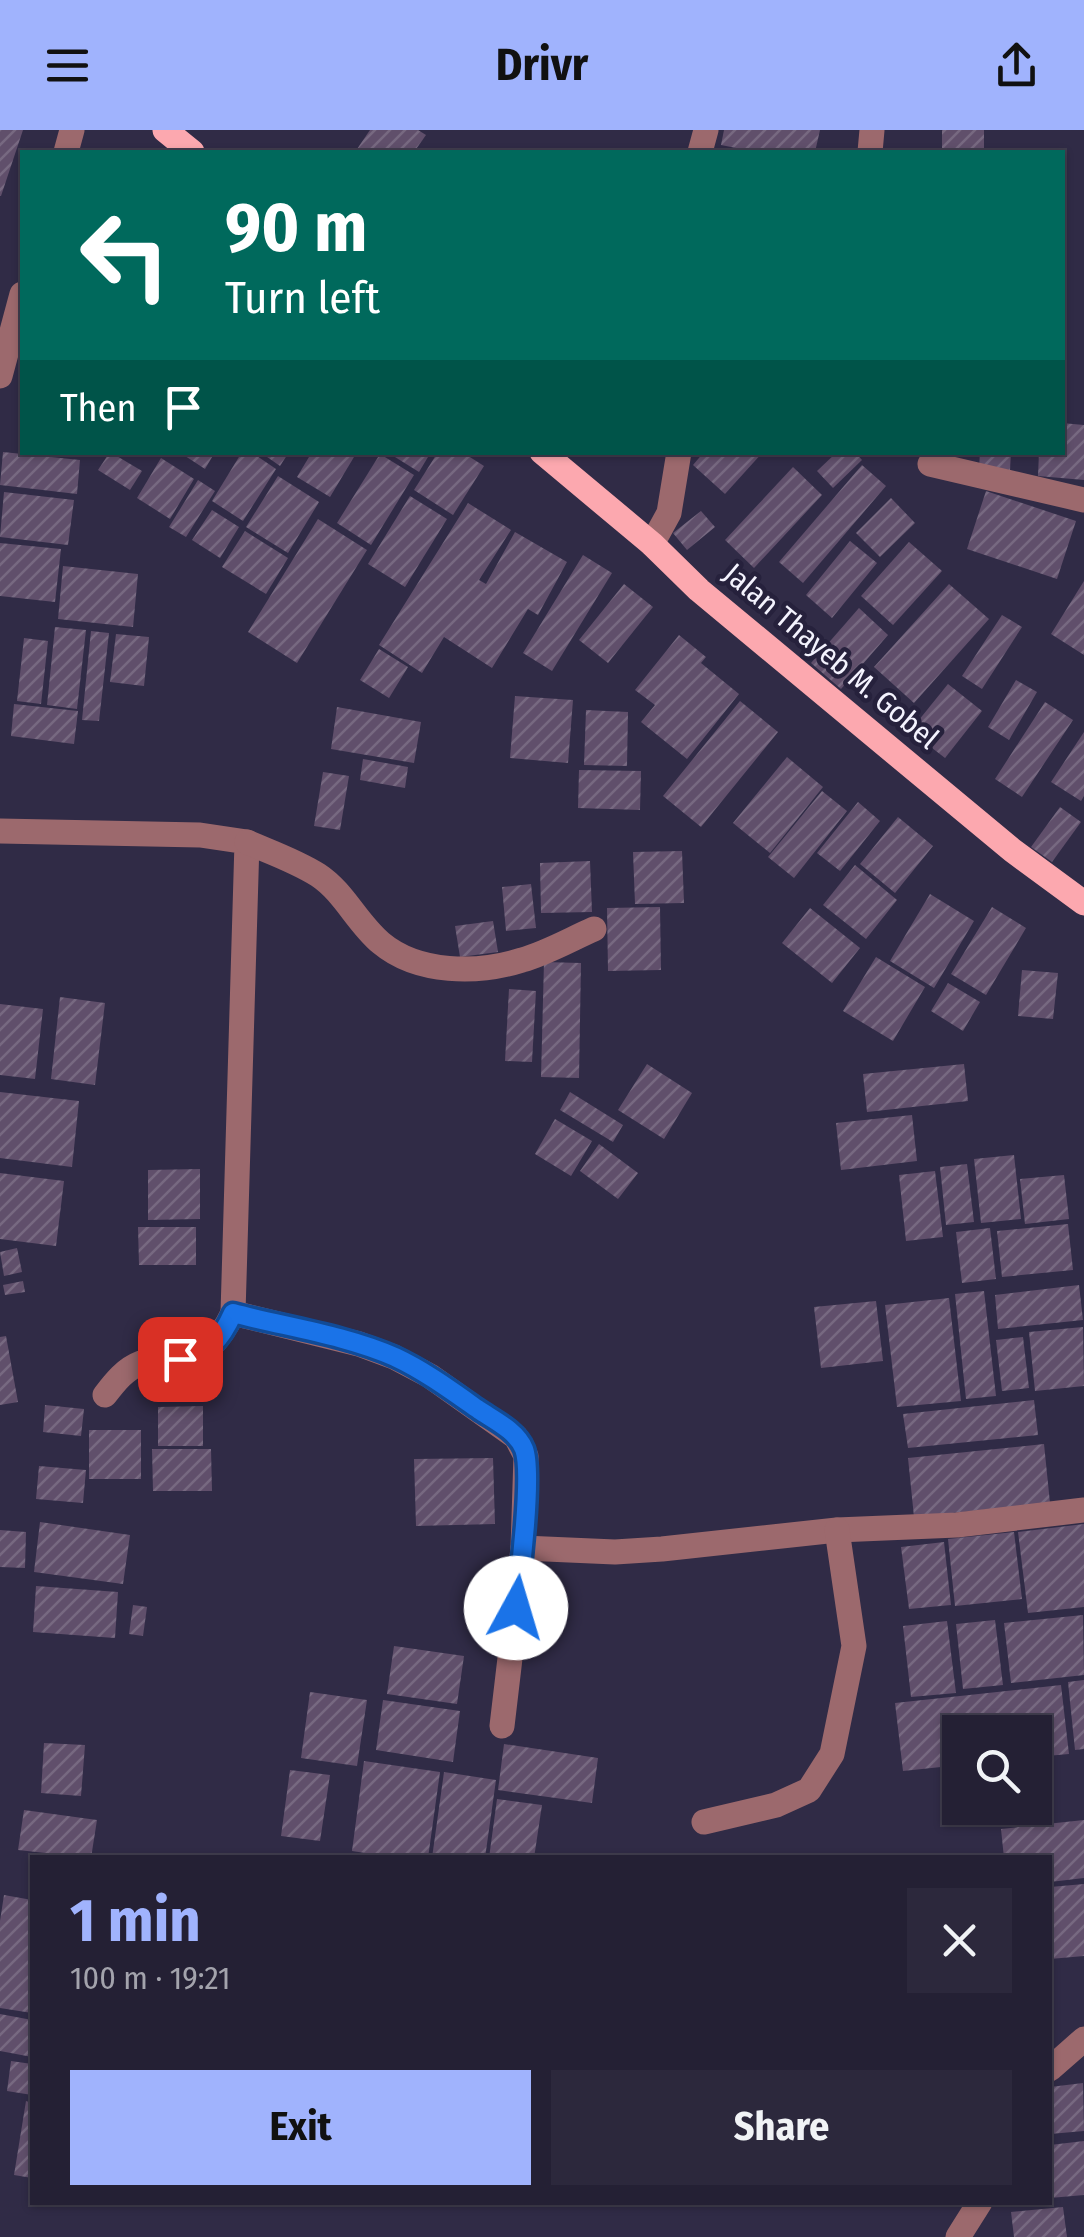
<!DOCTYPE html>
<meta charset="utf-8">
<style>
body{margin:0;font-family:"Fira Sans Condensed",sans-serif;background:#2c283c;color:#f1f3f6;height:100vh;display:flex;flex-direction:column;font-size:38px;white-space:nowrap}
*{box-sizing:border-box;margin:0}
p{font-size:32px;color:#a3a3ac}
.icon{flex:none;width:55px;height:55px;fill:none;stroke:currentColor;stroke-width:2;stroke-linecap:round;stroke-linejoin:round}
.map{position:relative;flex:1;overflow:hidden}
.panel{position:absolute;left:30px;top:1725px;width:1022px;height:350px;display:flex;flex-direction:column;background:#242034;border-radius:0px;box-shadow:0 2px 8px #0004,0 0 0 2px #413e4f}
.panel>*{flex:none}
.guide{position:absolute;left:20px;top:20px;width:1045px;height:305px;border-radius:0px;box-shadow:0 2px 8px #0004,0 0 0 2px #413e4f;background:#00695c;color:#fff;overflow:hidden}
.fabs{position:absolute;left:942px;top:1585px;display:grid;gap:20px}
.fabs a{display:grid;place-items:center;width:110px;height:110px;border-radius:0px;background:#242034;box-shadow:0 2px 8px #0004,0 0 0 2px #413e4f;font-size:50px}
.pin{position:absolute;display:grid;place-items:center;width:85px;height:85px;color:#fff;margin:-42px;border-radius:20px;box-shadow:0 5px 15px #0006}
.me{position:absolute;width:110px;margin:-55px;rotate:6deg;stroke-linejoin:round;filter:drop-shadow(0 0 8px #0008)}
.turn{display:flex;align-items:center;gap:35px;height:210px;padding:0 40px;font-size:45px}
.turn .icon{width:130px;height:130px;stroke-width:2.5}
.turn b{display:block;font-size:70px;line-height:85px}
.then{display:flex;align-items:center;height:95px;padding:0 40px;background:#0003;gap:20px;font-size:38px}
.round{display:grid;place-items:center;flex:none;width:105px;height:105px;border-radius:0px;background:#2c283c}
.head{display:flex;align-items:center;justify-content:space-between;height:170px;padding:0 40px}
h1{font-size:60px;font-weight:700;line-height:75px;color:#a0b3fd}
.primary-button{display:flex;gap:20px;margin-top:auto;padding:20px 40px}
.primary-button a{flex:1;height:115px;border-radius:0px;background:#a0b3fd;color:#111;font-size:40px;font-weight:700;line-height:115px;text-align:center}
.primary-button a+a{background:#2c283c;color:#f1f3f6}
header{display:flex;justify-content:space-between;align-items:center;height:130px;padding:0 40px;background:#a0b3fd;color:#111;font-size:45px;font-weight:700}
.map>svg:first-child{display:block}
.building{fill:url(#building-hatch)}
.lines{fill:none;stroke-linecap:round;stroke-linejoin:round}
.minor{stroke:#9c696d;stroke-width:25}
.major{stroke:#fca8af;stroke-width:25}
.route-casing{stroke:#114b97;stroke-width:25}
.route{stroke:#1a73e8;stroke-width:18}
.labels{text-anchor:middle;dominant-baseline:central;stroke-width:9;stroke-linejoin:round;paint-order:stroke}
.street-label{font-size:30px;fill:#f4f3fe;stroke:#26213c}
</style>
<header><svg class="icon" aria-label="menu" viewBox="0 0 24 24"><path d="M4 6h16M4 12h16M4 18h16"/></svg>Drivr<svg class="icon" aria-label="share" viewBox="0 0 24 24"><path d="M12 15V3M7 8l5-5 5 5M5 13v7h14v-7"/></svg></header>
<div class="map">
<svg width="1084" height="2107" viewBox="0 0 1084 2107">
<defs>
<pattern id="building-hatch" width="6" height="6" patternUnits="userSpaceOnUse" patternTransform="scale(2.5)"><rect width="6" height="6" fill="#604f6b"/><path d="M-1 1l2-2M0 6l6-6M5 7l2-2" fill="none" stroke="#776981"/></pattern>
</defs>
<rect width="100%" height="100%" fill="#302b46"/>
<!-- building -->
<g class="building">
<polygon points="0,0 23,0 1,66 0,66"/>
<polygon points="370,0 418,0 426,5 414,22 355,22"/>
<polygon points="724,0 820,0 815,22 756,22 721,15"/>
<rect x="942" y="0" width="42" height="22"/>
<polygon points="1062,293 1084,295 1084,350 1038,346 1039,322 1062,322"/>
<polygon points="3,322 80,330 77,364 0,355"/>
<polygon points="110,322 142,341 130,360 98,340"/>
<polygon points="179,322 215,322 205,339"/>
<polygon points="242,322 251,322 276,339 243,391 212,371"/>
<polygon points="260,322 289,322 280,336"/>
<polygon points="312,322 357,322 330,367 297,347"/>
<polygon points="387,322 431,322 419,342"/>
<polygon points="438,322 462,322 484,336 453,385 414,360"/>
<polygon points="704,322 763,322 725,364 693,335"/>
<polygon points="837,322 855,322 862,330 833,358 817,341"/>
<polygon points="980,322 1011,322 1010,340 979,338"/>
<polygon points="380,324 414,345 371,415 337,393"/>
<polygon points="161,328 194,349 170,389 137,368"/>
<polygon points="862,335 886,356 803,453 779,432"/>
<polygon points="793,337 822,365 754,438 725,410"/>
<polygon points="278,346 319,372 288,423 246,397"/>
<polygon points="198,350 215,361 186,407 169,397"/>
<polygon points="986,361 1076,391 1057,449 967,419"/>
<polygon points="4,362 74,370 68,415 0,407"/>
<polygon points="410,366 447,389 405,457 368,434"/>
<polygon points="891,368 915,393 880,427 856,403"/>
<polygon points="468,373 511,400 479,450 486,454 515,402 567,432 538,485 528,479 492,538 444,507 422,543 379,515"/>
<polygon points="212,380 239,397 220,428 192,410"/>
<polygon points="701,381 715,397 687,420 673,403"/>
<polygon points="318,389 367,420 297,533 248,502"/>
<polygon points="245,401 288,428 266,464 222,437"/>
<polygon points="850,411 877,433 832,488 806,465"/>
<polygon points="909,412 942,441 893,495 861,466"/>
<polygon points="0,413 61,419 55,472 0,466"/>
<polygon points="583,425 612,443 552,541 523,523"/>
<polygon points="63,436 138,444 133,497 58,489"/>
<polygon points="1084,451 1084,525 1051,504"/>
<polygon points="624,454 653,477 608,533 579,510"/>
<polygon points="949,454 989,489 914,573 874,537"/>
<polygon points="859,478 888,505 841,559 811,533"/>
<polygon points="1002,485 1022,497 982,559 962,546"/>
<polygon points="55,497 86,500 77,579 47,575"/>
<polygon points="91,501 109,503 99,591 82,590"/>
<polygon points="116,504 149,507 144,556 110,552"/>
<polygon points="679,505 706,527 701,533 739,564 687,629 641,592 655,575 635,560"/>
<polygon points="24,508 48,511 41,574 17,571"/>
<polygon points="379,519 408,537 389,568 360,550"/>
<polygon points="1016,550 1037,562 1009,610 988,597"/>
<polygon points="948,554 982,581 945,628 910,601"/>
<polygon points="515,566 573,570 568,633 510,628"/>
<polygon points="740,571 778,602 701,697 663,666"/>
<polygon points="1045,572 1073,590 1022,667 995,649"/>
<polygon points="14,574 78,581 74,614 11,606"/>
<polygon points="337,577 421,592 414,633 331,619"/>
<polygon points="586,580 628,582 627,636 584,635"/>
<polygon points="1084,602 1084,666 1081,671 1051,652"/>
<polygon points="787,627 823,657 770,723 733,693"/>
<polygon points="363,629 408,637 405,658 360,650"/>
<polygon points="579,640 641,641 640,680 578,678"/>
<polygon points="323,642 349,646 340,700 314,696"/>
<polygon points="822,661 847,681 794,748 768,727"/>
<polygon points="858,672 880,691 840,741 817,723"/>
<polygon points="1060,677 1081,692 1052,732 1031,717"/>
<polygon points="898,687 933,716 895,763 860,734"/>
<polygon points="682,721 684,773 635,774 633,722"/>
<polygon points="590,731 592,782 541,783 540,733"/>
<polygon points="855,735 897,770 866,809 823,775"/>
<polygon points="531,754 536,798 506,801 502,757"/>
<polygon points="930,764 974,791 934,858 890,831"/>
<polygon points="660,777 661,840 608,841 607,778"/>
<polygon points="992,777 1026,798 986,865 951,844"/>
<polygon points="810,778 860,818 832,853 782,813"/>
<polygon points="493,791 498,822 460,827 455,796"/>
<polygon points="876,827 925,857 893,911 843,881"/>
<polygon points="544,832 581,833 579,948 541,947"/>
<polygon points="1022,840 1058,843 1053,889 1018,886"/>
<polygon points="948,853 980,872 963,901 931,881"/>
<polygon points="509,859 536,861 532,932 505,931"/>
<polygon points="60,867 105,873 95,955 51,949"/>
<polygon points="0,874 43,879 35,949 0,945"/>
<polygon points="647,934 692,963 664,1009 618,980"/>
<polygon points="964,934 968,971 867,982 863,944"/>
<polygon points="0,962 79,971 72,1037 0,1028"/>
<polygon points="570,962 623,995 613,1012 560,980"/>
<polygon points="912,985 917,1031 841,1040 836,993"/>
<polygon points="555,989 592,1011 571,1046 535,1024"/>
<polygon points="599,1014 638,1043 618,1069 580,1041"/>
<polygon points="1014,1025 1021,1089 981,1093 974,1029"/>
<polygon points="967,1034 974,1092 946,1095 940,1037"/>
<polygon points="200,1039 200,1089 148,1090 148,1040"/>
<polygon points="935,1041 943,1107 906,1111 899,1045"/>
<polygon points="0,1043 64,1051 56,1116 0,1109"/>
<polygon points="1064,1045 1069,1089 1025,1094 1020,1049"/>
<polygon points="1068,1094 1073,1140 1002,1147 997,1101"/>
<polygon points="138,1097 196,1097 196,1135 139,1135"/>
<polygon points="990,1098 996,1149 962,1153 956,1102"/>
<polygon points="17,1118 22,1142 4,1146 0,1122"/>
<polygon points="23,1151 25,1162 5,1165 3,1155"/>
<polygon points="1079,1155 1083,1190 998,1199 995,1165"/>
<polygon points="984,1161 996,1266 966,1269 955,1164"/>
<polygon points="949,1168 961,1271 897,1277 885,1175"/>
<polygon points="876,1171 883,1231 821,1238 814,1177"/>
<polygon points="1083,1197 1084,1256 1035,1261 1029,1202"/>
<polygon points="6,1206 18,1272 0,1275 0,1207"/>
<polygon points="1023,1207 1029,1258 1002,1261 996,1210"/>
<rect x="151" y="1237" width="53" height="34"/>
<polygon points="1034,1270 1038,1305 908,1318 903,1284"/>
<polygon points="45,1275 84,1279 81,1306 43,1302"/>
<polygon points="203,1276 203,1316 158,1316 158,1277"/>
<rect x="89" y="1300" width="52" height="49"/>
<polygon points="1044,1314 1050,1373 914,1387 908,1328"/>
<polygon points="152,1319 211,1319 212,1361 153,1361"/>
<polygon points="493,1328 495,1394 416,1396 414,1329"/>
<polygon points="39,1336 86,1340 83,1373 36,1369"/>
<polygon points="40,1392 130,1405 123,1454 34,1442"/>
<polygon points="1084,1394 1084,1477 1028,1483 1018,1402"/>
<polygon points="0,1400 26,1402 25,1438 0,1437"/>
<polygon points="1014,1402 1022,1469 955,1476 948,1409"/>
<polygon points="944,1412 951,1475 909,1479 901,1417"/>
<polygon points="36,1456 118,1462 115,1508 33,1502"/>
<polygon points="133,1475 147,1477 143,1506 129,1504"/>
<polygon points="1083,1485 1084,1545 1011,1553 1004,1493"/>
<polygon points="995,1490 1003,1555 963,1559 956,1494"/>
<polygon points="947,1491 956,1563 911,1567 903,1496"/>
<polygon points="394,1516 464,1526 457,1574 387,1564"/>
<polygon points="1084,1550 1084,1619 1075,1620 1068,1552"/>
<polygon points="1061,1555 1069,1624 1035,1627 1035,1602 960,1602 960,1635 903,1641 895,1573"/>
<polygon points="310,1562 367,1570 357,1636 301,1628"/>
<polygon points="383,1570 460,1581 453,1632 376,1620"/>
<polygon points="44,1613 85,1615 81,1666 41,1663"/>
<polygon points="504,1614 598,1628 592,1673 498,1660"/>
<polygon points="364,1631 440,1642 428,1728 398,1728 352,1721"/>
<polygon points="290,1640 330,1645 320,1711 281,1706"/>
<polygon points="444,1642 496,1650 485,1728 432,1728"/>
<polygon points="497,1669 542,1675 534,1728 489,1728"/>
<polygon points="24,1680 97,1690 91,1728 18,1720"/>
<polygon points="1084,1690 1084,1748 1050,1752 1050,1728 1004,1728 1001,1699"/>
<polygon points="1084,1754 1084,1826 1050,1829 1050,1757"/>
<polygon points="4,1765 32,1770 32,1883 0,1878 0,1791"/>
<polygon points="0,1884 32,1890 32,1927 0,1921"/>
<polygon points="11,1931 32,1934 32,1965 7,1961"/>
<polygon points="1083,1953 1084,2001 1050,2004 1050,1957"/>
<polygon points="26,1971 32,1973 32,2048 14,2045"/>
<polygon points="1084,2011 1084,2065 1050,2068 1050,2015"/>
<polygon points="1063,2077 1067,2107 1014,2107 1011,2082"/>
</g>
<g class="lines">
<!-- minor -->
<g class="minor">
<polyline points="66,22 72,0"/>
<polyline points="700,22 706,0"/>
<polyline points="870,22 872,0"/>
<polyline points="0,246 22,164"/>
<polyline points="930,334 1084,370"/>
<polyline points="652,414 669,383 679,322"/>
<polyline points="0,701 200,705 247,712 233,1183 359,1214 394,1227 430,1246 516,1307 526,1326 523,1418"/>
<path d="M247 712C270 722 296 731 318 745 344 762 357 793 381 813 418 844 478 844 522 830 547 823 571 809 594 799"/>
<path d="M105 1265C115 1252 125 1239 141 1233 151 1229 163 1230 173 1229 206 1228 220 1210 233 1183"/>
<polyline points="502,1596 523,1418 615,1422 662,1419 837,1400 957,1395 1084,1380"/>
<polyline points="704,1692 776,1675 809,1660 832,1624 854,1516 837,1400"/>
<polyline points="1050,1939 1084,1909"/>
<polyline points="958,2107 980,2072"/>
</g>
<!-- major -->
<g class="major">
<polyline points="165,0 192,22"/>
<polyline points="542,322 652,414 699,460 1012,720 1084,773"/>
</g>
</g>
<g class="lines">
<!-- route casing -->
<g class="route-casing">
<path id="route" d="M180 1229C210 1222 221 1210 233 1183 286 1197 345 1205 395 1227 425 1241 452 1261 479 1280 494 1290 517 1301 524 1319 533 1342 520 1449 516 1478"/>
</g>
<!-- route -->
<use href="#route" class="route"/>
</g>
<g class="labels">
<!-- street labels -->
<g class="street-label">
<text transform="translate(831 526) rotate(40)">Jalan Thayeb M. Gobel</text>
</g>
</g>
</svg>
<div class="fabs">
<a><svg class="icon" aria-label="search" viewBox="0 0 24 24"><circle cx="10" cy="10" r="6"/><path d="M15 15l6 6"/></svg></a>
</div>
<div class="pin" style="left:180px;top:1229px;background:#d93025"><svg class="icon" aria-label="arrive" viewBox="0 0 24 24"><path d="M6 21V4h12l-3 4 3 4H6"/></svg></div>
<svg class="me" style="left:516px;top:1478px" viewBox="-20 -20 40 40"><circle r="19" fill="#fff"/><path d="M0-13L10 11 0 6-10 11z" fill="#1a73e8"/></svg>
<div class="guide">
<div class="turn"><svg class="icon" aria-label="left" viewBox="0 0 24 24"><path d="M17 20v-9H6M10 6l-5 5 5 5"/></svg><div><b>90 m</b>Turn left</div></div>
<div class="then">Then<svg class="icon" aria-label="arrive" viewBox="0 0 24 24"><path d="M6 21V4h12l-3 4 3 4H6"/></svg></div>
</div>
<section class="panel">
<div class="head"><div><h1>1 min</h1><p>100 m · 19:21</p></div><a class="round"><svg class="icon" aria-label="close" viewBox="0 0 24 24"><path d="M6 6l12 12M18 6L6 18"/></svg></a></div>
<div class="primary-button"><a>Exit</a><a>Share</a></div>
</section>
</div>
